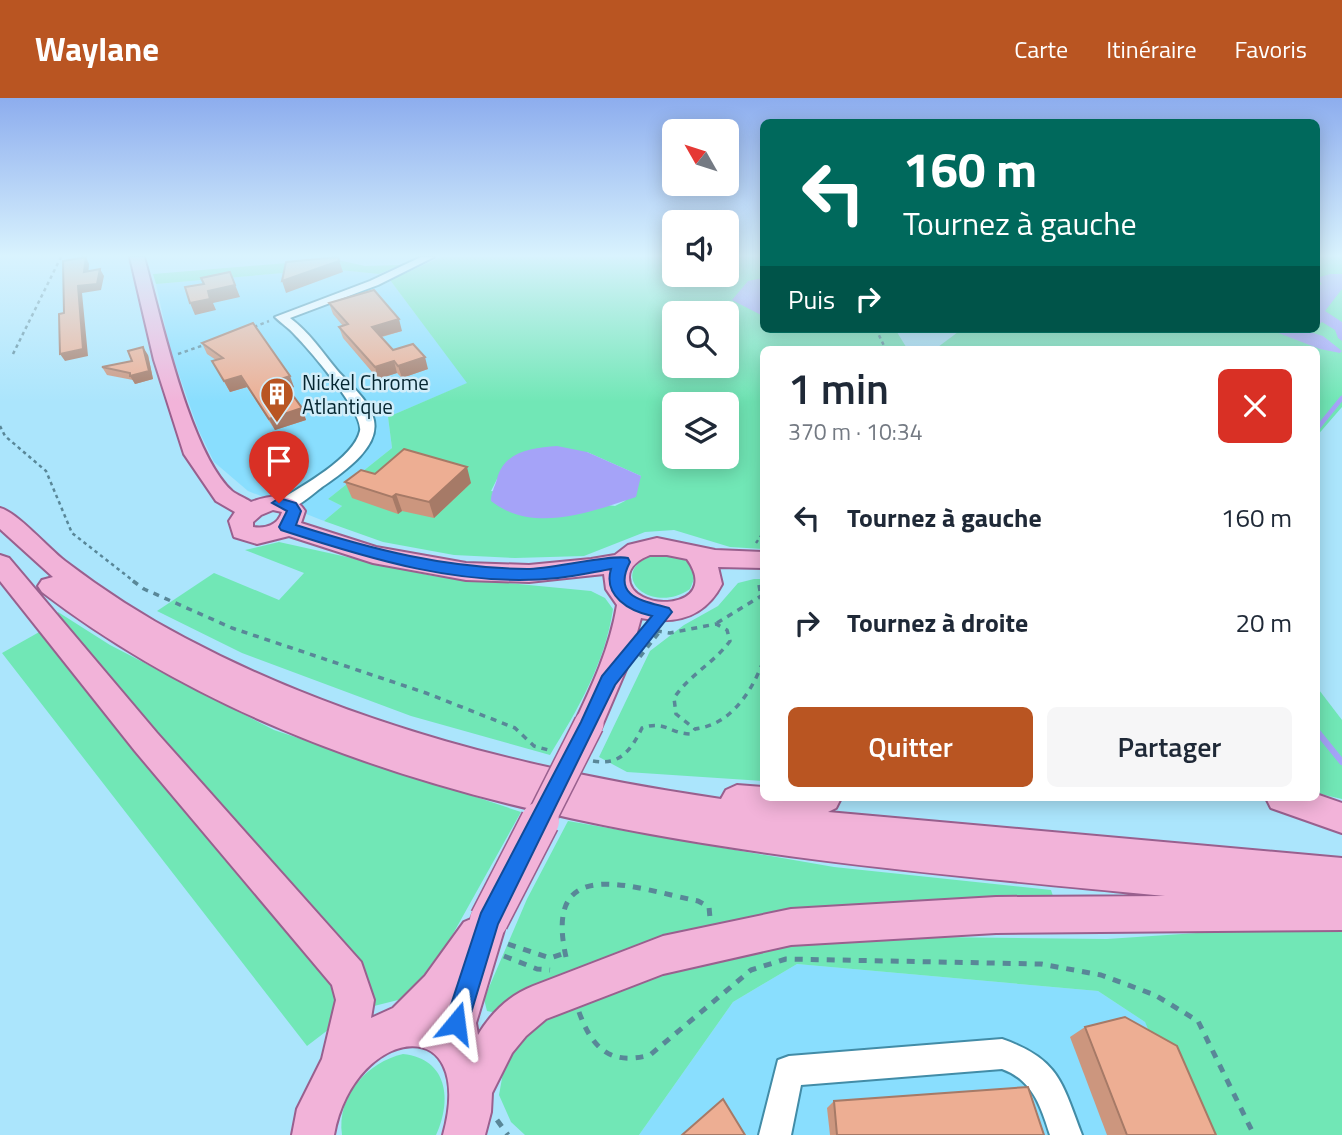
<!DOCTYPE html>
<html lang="fr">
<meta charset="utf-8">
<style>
body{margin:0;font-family:"Titillium Web",sans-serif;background:#f6f6f7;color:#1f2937;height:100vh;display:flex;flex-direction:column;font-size:26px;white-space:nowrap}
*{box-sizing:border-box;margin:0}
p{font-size:23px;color:#747a83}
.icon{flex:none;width:38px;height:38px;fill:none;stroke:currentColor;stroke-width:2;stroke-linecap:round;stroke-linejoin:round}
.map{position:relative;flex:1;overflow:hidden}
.sheet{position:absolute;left:760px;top:248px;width:560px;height:455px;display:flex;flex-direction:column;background:#fff;border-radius:10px;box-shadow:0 4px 18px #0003}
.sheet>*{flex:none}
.banner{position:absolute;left:760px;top:21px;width:560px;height:214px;border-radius:10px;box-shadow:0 4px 18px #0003;background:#00695c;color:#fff;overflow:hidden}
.needle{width:46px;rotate:309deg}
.tools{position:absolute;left:662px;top:21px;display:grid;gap:14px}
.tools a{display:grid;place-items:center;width:77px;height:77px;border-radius:10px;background:#fff;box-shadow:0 4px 18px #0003;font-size:35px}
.pin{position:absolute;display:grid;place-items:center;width:60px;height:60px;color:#fff;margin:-72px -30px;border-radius:50% 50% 50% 0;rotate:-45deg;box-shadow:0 0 7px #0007}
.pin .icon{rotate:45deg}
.me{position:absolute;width:77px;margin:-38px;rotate:16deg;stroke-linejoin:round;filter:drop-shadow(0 0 5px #0008)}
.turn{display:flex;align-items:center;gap:24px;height:147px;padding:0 28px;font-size:32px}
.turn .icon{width:91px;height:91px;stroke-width:2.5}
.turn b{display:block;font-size:49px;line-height:60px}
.then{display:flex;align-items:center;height:66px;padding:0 28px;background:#0003;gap:14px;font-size:26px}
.round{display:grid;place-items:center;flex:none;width:74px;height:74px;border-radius:10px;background:#f6f6f7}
.head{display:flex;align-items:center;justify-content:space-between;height:119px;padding:0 28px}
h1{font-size:42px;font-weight:600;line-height:52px}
.primary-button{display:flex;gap:14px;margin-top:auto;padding:14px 28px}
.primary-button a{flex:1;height:80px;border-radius:10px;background:#b95522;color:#fff;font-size:28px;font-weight:600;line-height:80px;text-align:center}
.primary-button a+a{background:#f6f6f7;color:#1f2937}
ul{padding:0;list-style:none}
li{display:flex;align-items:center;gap:21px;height:105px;padding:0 28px}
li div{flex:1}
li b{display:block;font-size:26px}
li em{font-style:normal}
header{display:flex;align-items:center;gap:42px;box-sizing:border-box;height:98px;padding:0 35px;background:#b95522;color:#fff}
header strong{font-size:33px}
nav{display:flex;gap:38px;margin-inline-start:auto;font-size:24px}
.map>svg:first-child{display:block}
.built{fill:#89defe}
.green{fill:#71e7b6;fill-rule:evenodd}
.water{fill:#a5a3f8}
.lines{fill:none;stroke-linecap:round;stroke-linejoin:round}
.stream-far1{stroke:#a5a3f8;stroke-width:4.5}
.stream{stroke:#a5a3f8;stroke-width:6}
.minor-casing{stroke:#428ca7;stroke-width:4}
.major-casing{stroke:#99608e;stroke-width:4}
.path-far2{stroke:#598798;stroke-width:2.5;stroke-dasharray:3.5 3.5;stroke-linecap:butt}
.path-far1{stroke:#598798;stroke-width:3.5;stroke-dasharray:6 6;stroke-linecap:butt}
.path{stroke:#598798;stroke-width:5;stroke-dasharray:8 8;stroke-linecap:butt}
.minor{fill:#fff;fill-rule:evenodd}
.major{fill:#f2b3d9;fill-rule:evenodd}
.major-bridge-far1-casing{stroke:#99608e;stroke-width:32;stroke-linecap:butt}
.major-bridge-casing{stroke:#99608e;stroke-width:41;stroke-linecap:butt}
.major-bridge-far1{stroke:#f2b3d9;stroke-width:29}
.major-bridge{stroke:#f2b3d9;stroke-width:38}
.wall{fill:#cc967e}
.shaded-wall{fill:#a67a67}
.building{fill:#edae93;stroke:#a67a67;stroke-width:2}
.route{fill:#1a73e8;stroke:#114b97;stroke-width:2}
.labels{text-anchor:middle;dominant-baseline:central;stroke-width:5;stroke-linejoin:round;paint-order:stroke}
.far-poi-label{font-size:21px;fill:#052631;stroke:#d1edf9;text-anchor:start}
</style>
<header>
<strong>Waylane</strong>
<nav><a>Carte</a><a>Itinéraire</a><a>Favoris</a></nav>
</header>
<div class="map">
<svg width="1342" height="1037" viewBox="0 0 1342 1037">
<rect width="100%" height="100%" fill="#abe5fc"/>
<!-- built -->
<g class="built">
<polygon points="330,171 379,176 390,182 468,285 388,319 392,350 328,401 342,408 324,423 248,393 214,364 198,331 170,251 156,186"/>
<polygon points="797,866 1098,893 1145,924 1192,1037 639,1037 733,904"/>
</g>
<!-- green -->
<g class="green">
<path d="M441 159H674V177H726V159H763V231H895L908 252H763V451L730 449 674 432 645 434 584 458 515 460 454 457 383 444 324 423 342 408 328 401 392 350 388 319 467 285 390 182ZM674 215H726V268H674ZM674 306H726V359H674ZM587 354 641 378 625 403 615 408 491 393 497 381Z"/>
<polygon points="1316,159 1342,159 1342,309 1316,339 1316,252 934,252 962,231 1178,233 1316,231"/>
<polygon points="334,161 365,168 401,167 379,176 330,171 156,186 153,176"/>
<path d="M279 444 433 478 591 493 605 500 613 511C605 565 578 611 550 657L411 618 242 555 157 513 214 475 279 502 304 475 245 452Z"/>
<path d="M656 456C674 457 688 457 696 476L690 491C650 519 603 473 656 456Z"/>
<polygon points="754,481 763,481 763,683 627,674 599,659 650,553 684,527 718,508 738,485"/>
<polygon points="58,514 110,547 274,632 521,714 449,843 406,900 374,908 341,922 307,948 2,555 57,524"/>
<polygon points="1316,588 1342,622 1342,701 1316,695"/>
<polygon points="568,723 834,769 1051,792 1055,804 848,808 497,915 487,913 484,901 527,801"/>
<polygon points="1288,829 1342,832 1342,1037 1192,1037 1145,924 1098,893 797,866 733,904 639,1037 525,1037 511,1024 499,997 504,969 518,945 555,916 643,880 743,854 847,838 1107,841"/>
<path d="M403 956C448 961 452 1002 436 1037H342C336 998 368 964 403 956Z"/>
</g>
<!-- water -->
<g class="water">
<polygon points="1330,176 1342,176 1342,191 1325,213 1342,224 1342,243 1338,240 1335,232 1322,224 1316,228 1316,189 1322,186 1317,180"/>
<polygon points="763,180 763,218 732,202 748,183"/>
<polygon points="1268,231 1311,231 1310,234 1323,238 1342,253 1340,255 1320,251"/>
<path d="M557 348 587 354 641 378 636 399C591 414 533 436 491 403 491 394 495 389 497 381 504 353 532 350 557 348Z"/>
</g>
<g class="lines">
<!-- stream-far1 -->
<polyline class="stream-far1" points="1316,332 1342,300"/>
<!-- stream -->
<polyline class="stream" points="1316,632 1342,664"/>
<!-- minor casing -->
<g class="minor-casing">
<g id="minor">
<path d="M421 159H434L378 187 290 220C309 234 322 254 337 272 349 286 368 301 373 319 383 348 342 375 322 389 311 397 295 414 280 410L278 406 280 402C302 388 354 360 360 333 364 315 309 251 295 237 289 230 281 225 275 219L370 183Z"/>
<path d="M1002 941C1059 961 1062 984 1082 1037H1050C1041 1009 1033 982 1002 971L801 987 791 1037H759L778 962 789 958Z"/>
</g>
</g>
<!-- major casing -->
<g class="major-casing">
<g id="major">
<path d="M130 159H144C160 216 190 355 232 393 237 397 245 400 251 404 270 397 293 394 305 413L301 425 376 449 466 465 529 467 591 461 615 457 628 447 657 440 715 452 763 454V470L718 469 722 486C705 519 677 527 641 520L628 567 599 635 589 638 579 635 574 626C592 588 610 550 617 507L606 491 604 476 529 484 466 482 373 465 289 438 257 446 234 439 229 423 235 414 216 403 184 356 154 262ZM273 412 282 414C278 427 266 431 253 429V424L261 417ZM650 457H667L687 461C724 513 628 516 629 479 629 468 640 461 650 457Z"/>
<path d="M0 410C17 414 48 450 65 463 103 492 143 518 185 540 351 628 537 674 721 701L726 692 737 687 763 689V700H841L836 710 828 714 1342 760V832L996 835 791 847 663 876 546 921 526 938 512 955 492 995 491 1014 485 1037H443C478 910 354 928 334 1037H292L297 1011 322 961 336 902 332 887 135 653 0 483V457L9 460 157 635 361 864 374 902 371 920 393 910 425 878 464 824 471 821 476 809 489 804 502 809 507 822 476 925 478 937C491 915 510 897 533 888L663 838 791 811 996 799 1165 798C787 761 356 734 42 494L38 488 42 482 53 479 0 431Z"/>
<polygon points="1316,696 1342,705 1342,735 1271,710 1266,700 1316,700"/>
</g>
</g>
<!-- path-far2 -->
<g class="path-far2">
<polyline points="254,229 269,223"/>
<polyline points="876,231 886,252"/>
<polyline points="13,256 61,159"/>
<polyline points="178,256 207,246"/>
<polyline points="0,328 5,338 46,373 72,435 136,485"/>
<polyline points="756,445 763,435"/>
</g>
<!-- path-far1 -->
<g class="path-far1">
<polyline points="133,483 144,491 232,530 426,595 515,630 534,648 552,653"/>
<polyline points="759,487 763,510"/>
<polyline points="717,525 761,498"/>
<path d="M644 531 670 535 716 526 727 532 730 543C714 565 689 577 674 600L676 616 695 631C730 627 751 595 763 564"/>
<polyline points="640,559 661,532"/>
<path d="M593 663C620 668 631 652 642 630 664 622 669 635 690 636L695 631"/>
</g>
<!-- path -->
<g class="path">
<polyline points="508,846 550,860 565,855"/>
<polyline points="504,858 537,871 550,872"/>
<path d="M566 859C542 752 636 791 698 803L709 809 710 820"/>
<path d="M579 914C592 950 610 968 650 957L751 872 786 861 1041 866 1101 877 1155 897 1198 923 1254 1037"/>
<polyline points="497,1022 508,1037"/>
</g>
<!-- minor -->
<use href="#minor" class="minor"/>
<!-- major -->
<use href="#major" class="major"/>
<!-- major-bridge-far1 casing -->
<g class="major-bridge-far1-casing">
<polyline id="major-bridge-far1" points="539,725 589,626"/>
</g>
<!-- major-bridge casing -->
<g class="major-bridge-casing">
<polyline id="major-bridge" points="489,822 540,723"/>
</g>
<!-- major-bridge-far1 -->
<use href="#major-bridge-far1" class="major-bridge-far1"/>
<!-- major-bridge -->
<use href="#major-bridge" class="major-bridge"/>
</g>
<!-- wall -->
<g class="wall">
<polygon points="329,205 402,233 382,239 393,252 428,271 402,280 397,275 378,281 343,240 339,229 343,228 333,216"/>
<polygon points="202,245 294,289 288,291 302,310 306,322 275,332 247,289 230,294 212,263 216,262 207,256"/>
<polygon points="148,257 153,281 135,286 133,282 107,277 102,269 132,263"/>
<polygon points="375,376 471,385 434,420 402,413 398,416 352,400 345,384"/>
<polygon points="1085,929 1216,1037 1107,1037 1070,939"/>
<polygon points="834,1003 1044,1037 830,1037 827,1010"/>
</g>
<!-- shaded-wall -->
<g class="shaded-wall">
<polygon points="86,159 89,166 88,180 84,174"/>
<polygon points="338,159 343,174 286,195 282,183"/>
<polygon points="100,171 104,178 101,192 82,195 88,258 65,263 60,256 78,188"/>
<polygon points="230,174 240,199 213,205 216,212 195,217 190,205 208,193"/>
<polygon points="399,221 402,233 376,240 372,229"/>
<polygon points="143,249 148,257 153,281 135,286 130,278"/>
<polygon points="425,259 428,271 402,280 398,268"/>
<polygon points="394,263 397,275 378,281 375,269"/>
<polygon points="241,278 247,289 230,294 224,283"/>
<polygon points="290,278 294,289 286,292 281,281"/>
<polygon points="302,310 306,322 275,332 269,321"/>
<polygon points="467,369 471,385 434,420 429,404"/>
<polygon points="396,396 402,413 398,416 392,399"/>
</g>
<!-- building -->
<g class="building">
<polygon points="86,159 84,174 100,171 97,186 78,188 83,251 60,256 59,216 64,215 63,163"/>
<polygon points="338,159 339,163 282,183 286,164"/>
<polygon points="230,174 235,187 208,193 210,201 190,205 185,189 204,186 201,180"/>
<polygon points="374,192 399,221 372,229 393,252 413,246 425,259 398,268 394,263 375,269 339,229 348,226 329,205"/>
<polygon points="253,225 290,278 281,281 302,310 269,321 241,278 224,283 212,263 223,260 202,245"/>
<polygon points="143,249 149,273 130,278 130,275 102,269 132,263 128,253"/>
<polygon points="404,351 467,369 429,404 396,396 392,399 345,384 361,372 375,376"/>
<polygon points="1125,919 1177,948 1216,1037 1127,1037 1085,929"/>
<polygon points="1028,989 1044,1037 837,1037 834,1003"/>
<polygon points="723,1001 745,1037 682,1037"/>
</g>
<!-- sky -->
<linearGradient id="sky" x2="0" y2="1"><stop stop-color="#8dadee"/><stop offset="0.52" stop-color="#d9f3fe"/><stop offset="1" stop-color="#d9f3fe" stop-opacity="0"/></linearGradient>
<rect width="1342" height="304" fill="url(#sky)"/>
<!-- route -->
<path class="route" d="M279 400 296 405 301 413 296 427C374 452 445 470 527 471 550 471 612 456 628 460L630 464C611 500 645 503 669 510L672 514 615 587 498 826 468 925 465 933 456 937 448 933 445 925 481 815 581 624 602 578 652 518C629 513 603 498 611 471 594 474 576 478 558 480 463 490 370 461 281 432L279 429 287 413 272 405Z"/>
<!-- icons -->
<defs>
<g id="building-pin" transform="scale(1.75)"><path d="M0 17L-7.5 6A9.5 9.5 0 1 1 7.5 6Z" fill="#b95522" stroke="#d1edf9"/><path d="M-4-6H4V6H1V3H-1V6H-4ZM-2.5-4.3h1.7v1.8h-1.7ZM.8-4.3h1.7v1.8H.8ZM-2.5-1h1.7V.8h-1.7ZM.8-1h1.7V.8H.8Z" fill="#fff"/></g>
</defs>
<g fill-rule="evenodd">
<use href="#building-pin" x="277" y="296"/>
</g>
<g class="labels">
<!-- far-poi labels -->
<g class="far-poi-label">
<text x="302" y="284">Nickel Chrome<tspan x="302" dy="24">Atlantique</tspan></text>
</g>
</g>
</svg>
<div class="tools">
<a><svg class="needle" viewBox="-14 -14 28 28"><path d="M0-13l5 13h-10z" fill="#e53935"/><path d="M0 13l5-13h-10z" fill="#747a83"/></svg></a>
<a><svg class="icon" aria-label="sound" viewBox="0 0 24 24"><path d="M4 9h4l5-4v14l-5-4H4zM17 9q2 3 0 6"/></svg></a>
<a><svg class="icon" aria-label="search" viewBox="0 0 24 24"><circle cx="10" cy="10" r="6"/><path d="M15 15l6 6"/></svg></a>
<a><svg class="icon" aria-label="layers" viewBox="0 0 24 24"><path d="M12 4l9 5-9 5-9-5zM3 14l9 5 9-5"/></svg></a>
</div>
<div class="pin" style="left:279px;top:405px;background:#d93025"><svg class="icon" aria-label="arrive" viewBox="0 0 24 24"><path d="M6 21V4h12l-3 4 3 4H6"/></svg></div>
<svg class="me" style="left:456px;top:925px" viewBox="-20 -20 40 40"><path d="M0-17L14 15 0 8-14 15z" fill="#1a73e8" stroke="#fff" stroke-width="4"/></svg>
<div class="banner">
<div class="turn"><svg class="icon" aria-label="left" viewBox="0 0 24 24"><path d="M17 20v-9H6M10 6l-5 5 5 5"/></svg><div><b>160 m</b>Tournez à gauche</div></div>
<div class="then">Puis<svg class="icon" aria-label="right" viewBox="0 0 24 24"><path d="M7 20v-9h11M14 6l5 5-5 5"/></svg></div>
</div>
<section class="sheet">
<div class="head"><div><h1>1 min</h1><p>370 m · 10:34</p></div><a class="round" style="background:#d93025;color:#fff"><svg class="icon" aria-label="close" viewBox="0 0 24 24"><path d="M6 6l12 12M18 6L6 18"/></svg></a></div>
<ul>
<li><svg class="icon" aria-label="left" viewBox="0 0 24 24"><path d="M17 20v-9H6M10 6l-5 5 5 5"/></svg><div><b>Tournez à gauche</b></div><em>160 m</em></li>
<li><svg class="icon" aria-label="right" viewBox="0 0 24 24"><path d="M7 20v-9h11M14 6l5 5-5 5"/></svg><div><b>Tournez à droite</b></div><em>20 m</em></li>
</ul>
<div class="primary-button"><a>Quitter</a><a>Partager</a></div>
</section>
</div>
